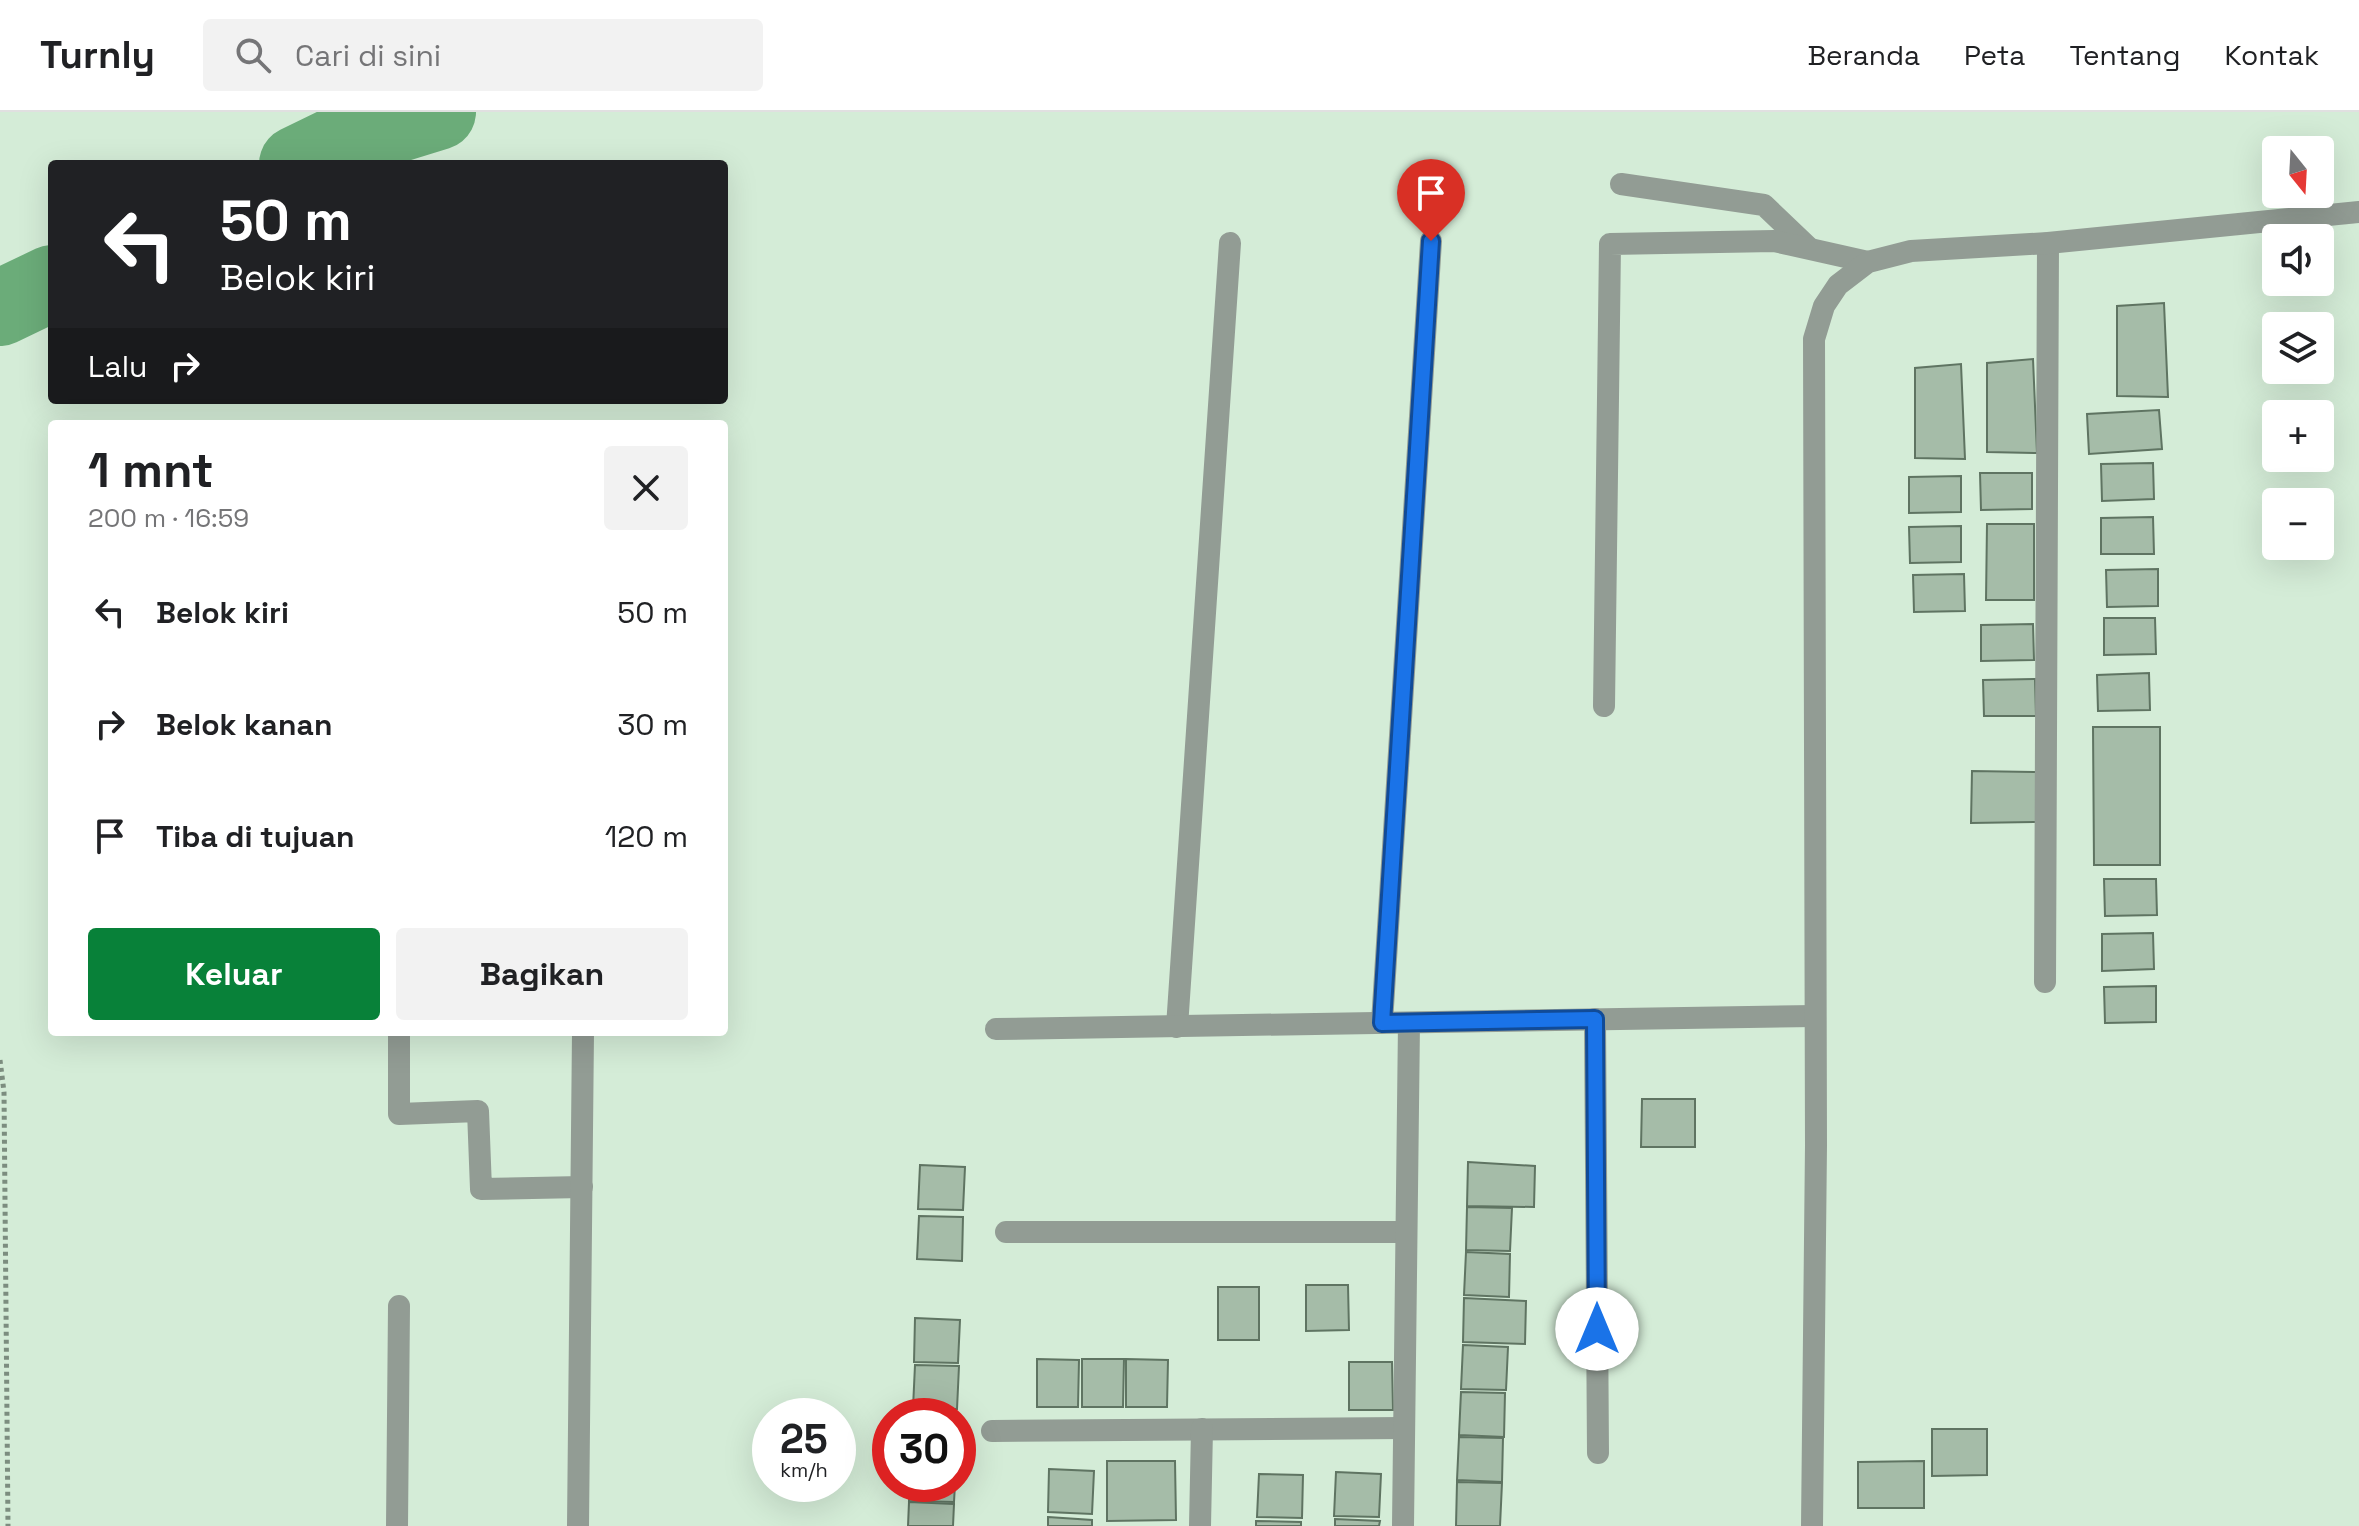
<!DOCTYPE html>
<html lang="id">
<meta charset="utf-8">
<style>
body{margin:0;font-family:"Space Grotesk",sans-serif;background:#f2f2f2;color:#202124;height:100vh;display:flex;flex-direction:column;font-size:30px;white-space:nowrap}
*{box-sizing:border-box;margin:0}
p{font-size:26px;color:#757577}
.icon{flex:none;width:44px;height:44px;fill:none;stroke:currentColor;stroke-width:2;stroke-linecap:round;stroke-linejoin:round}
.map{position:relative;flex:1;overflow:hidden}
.panel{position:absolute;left:48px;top:308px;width:680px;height:616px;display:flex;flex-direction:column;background:#fff;border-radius:8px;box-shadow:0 8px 32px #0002}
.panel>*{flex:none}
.hud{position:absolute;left:48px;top:48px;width:680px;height:244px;border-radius:8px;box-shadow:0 8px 32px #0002;background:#202124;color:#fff;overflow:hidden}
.needle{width:52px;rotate:162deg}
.fabs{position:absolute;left:2262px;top:24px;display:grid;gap:16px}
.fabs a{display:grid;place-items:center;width:72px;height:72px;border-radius:8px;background:#fff;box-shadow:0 8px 32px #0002;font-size:40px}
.speed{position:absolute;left:752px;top:1286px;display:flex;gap:16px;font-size:40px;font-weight:700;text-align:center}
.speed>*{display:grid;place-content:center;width:104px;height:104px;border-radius:50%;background:#fff;box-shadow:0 8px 32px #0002;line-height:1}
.speed small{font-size:20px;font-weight:400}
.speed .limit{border:12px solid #d22;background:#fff;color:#111}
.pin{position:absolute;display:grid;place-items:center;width:68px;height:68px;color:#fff;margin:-82px -34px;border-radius:50% 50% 50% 0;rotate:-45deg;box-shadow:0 0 8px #0007}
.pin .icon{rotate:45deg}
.me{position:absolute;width:88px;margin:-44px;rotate:0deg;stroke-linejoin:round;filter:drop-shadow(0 0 6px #0008)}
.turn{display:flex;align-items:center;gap:28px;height:168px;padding:0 40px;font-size:36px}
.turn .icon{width:104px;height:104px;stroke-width:2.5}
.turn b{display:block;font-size:56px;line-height:68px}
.then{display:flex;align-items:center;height:76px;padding:0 40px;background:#0003;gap:16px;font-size:30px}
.round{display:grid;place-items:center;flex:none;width:84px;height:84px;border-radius:8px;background:#f2f2f2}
.head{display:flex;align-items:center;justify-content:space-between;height:136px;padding:0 40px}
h1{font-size:48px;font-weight:600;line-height:60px}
.primary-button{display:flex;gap:16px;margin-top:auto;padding:16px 40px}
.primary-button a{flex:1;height:92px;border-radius:8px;background:#088139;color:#fff;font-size:32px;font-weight:600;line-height:92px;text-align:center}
.primary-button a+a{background:#f2f2f2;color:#202124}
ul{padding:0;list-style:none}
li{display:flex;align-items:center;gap:24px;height:112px;padding:0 40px}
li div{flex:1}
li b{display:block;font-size:30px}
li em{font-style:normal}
header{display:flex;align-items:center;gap:48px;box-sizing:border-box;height:112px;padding:0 40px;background:#fff;border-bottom:2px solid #e0e0e0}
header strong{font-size:38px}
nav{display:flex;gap:44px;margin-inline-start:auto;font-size:28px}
.search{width:560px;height:72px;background:#f2f2f2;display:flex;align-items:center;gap:20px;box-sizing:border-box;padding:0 28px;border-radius:8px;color:#757577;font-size:30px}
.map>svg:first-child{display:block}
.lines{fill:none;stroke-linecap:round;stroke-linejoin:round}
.river{stroke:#6bac79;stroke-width:76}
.building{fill:#a5bca8;stroke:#5f7462;stroke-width:2}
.path{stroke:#7c8d7f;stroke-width:5;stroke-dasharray:4 4;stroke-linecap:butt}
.minor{stroke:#929c94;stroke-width:22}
.route-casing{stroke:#114b97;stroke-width:20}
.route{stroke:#1a73e8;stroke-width:14}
</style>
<header>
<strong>Turnly</strong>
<div class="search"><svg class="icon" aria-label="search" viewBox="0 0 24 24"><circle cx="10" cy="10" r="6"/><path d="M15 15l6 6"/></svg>Cari di sini</div>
<nav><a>Beranda</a><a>Peta</a><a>Tentang</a><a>Kontak</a></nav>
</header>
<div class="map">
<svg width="2359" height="1414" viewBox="0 0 2359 1414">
<rect width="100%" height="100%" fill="#d4ecd7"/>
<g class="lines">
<!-- river -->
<g class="river">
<polyline points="297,52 344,29 438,0"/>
<polyline points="0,196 52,171"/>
</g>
</g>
<!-- building -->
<g class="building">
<polygon points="2164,191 2168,285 2117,284 2117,194"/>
<polygon points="2033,247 2037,341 1987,340 1987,251"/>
<polygon points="1961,252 1965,347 1915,346 1915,256"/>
<polygon points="2159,298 2162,337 2089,342 2087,302"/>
<polygon points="2153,351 2154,387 2102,389 2101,352"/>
<polygon points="1980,361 2032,361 2032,397 1981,398"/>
<polygon points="1961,364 1961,400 1909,401 1909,365"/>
<polygon points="2153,405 2154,442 2101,442 2101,406"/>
<polygon points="1987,412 2034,412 2034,488 1986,488"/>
<polygon points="1961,414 1961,450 1910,451 1909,415"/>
<polygon points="2158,457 2158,494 2107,495 2106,458"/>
<polygon points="1964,462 1965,499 1914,500 1913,463"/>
<polygon points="2104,506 2155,506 2156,542 2104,543"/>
<polygon points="2033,512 2034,548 1981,549 1981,513"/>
<polygon points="2149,561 2150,598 2098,599 2097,563"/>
<polygon points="2035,567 2036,604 1984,604 1983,568"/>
<polygon points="2093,615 2160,615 2160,753 2094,753"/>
<polygon points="1972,659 2037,660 2036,710 1971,711"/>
<polygon points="2104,767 2156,767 2157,803 2105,804"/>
<polygon points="2153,821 2154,857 2102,859 2102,822"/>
<polygon points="2156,874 2156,910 2105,911 2104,875"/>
<polygon points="1642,987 1695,987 1695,1035 1641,1035"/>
<polygon points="1468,1050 1535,1054 1534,1095 1467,1094"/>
<polygon points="920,1053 965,1055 963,1098 918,1097"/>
<polygon points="1467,1095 1512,1096 1510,1139 1466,1138"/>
<polygon points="919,1104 963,1105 962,1149 917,1147"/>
<polygon points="1466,1140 1510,1142 1509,1185 1464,1183"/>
<polygon points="1306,1173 1348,1173 1349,1218 1306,1219"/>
<rect x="1218" y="1175" width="41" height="53"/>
<polygon points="1464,1186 1526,1189 1525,1232 1463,1230"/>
<polygon points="915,1206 960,1208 958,1251 914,1250"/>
<polygon points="1463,1233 1508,1235 1506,1278 1461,1277"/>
<polygon points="1037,1247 1079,1248 1078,1295 1037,1295"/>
<polygon points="1082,1247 1124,1247 1123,1295 1082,1295"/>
<polygon points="1126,1247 1168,1248 1167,1295 1126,1295"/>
<polygon points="1349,1250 1392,1250 1393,1298 1349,1298"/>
<polygon points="915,1253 959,1254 957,1297 913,1296"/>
<polygon points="1461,1280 1505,1281 1504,1325 1459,1323"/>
<polygon points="913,1300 958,1301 958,1304 913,1304"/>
<polygon points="1932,1317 1987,1317 1987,1363 1932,1364"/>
<polygon points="1459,1325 1503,1326 1502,1370 1457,1368"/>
<polygon points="1107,1349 1175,1349 1176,1408 1107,1409"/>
<polygon points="1924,1349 1924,1396 1858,1396 1858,1350"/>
<polygon points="1049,1357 1094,1359 1092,1402 1048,1400"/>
<polygon points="1336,1360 1381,1362 1379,1405 1334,1404"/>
<polygon points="1259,1362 1303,1363 1302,1406 1257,1405"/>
<polygon points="1457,1370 1502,1371 1500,1414 1456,1414"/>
<polygon points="910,1372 955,1372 954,1390 909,1389"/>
<polygon points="909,1390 954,1392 953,1414 908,1414"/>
<polygon points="1048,1405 1092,1408 1092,1414 1048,1414"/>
<polygon points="1335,1407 1380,1409 1379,1414 1335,1414"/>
<polygon points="1256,1409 1301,1410 1301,1414 1256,1414"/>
</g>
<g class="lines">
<!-- path -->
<polyline class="path" points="0,948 4,980 8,1414"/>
<!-- minor -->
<g class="minor">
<polyline points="1621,72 1764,93 1809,136"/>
<polyline points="1604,594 1610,132 1774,129 1868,150"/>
<polyline points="2045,870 2048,131"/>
<polyline points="1595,907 1598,1341"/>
<polyline points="1382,911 1431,129"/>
<polyline points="1177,915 1230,131"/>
<polyline points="996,917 1815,904"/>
<polyline points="399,920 399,1002 478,999 481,1077 582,1075"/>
<polyline points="1006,1120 1405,1120"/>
<polyline points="992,1319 1404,1316"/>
<polyline points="397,1414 399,1194"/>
<polyline points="578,1414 583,920"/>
<polyline points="1200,1414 1202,1317"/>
<polyline points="1403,1414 1409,911"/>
<polyline points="1812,1414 1816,1033 1814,227 1824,194 1838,173 1868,150 1911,139 2048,131 2359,100"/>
</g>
</g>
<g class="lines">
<!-- route casing -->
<g class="route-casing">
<polyline id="route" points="1431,129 1382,911 1595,907 1597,1217"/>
</g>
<!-- route -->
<use href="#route" class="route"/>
</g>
</svg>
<div class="fabs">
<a><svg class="needle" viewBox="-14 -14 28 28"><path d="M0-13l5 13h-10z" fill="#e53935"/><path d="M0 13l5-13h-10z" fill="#757577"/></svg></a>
<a><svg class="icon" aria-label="sound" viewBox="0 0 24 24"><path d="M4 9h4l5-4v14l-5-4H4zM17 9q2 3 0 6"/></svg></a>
<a><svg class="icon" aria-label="layers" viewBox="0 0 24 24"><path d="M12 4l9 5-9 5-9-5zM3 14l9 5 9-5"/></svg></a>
<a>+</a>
<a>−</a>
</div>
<div class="speed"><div>25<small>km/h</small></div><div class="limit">30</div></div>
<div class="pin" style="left:1431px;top:129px;background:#d93025"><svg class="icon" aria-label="arrive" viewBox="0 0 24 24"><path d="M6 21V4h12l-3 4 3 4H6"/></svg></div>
<svg class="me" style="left:1597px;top:1217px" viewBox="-20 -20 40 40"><circle r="19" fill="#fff"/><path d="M0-13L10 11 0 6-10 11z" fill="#1a73e8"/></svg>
<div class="hud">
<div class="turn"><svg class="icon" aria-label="left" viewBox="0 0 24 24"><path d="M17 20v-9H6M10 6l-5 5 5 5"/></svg><div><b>50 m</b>Belok kiri</div></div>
<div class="then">Lalu<svg class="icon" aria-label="right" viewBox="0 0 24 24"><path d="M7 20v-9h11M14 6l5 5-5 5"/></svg></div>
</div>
<section class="panel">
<div class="head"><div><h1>1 mnt</h1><p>200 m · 16:59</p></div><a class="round"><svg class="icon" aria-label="close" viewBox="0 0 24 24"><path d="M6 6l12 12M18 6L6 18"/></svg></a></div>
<ul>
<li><svg class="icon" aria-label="left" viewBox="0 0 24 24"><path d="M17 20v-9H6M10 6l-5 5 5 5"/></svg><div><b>Belok kiri</b></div><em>50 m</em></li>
<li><svg class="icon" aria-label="right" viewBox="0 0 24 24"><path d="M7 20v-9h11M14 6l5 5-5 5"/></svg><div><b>Belok kanan</b></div><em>30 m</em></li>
<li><svg class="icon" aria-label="arrive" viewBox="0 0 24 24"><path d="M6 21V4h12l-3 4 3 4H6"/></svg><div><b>Tiba di tujuan</b></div><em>120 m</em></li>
</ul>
<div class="primary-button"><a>Keluar</a><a>Bagikan</a></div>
</section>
</div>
